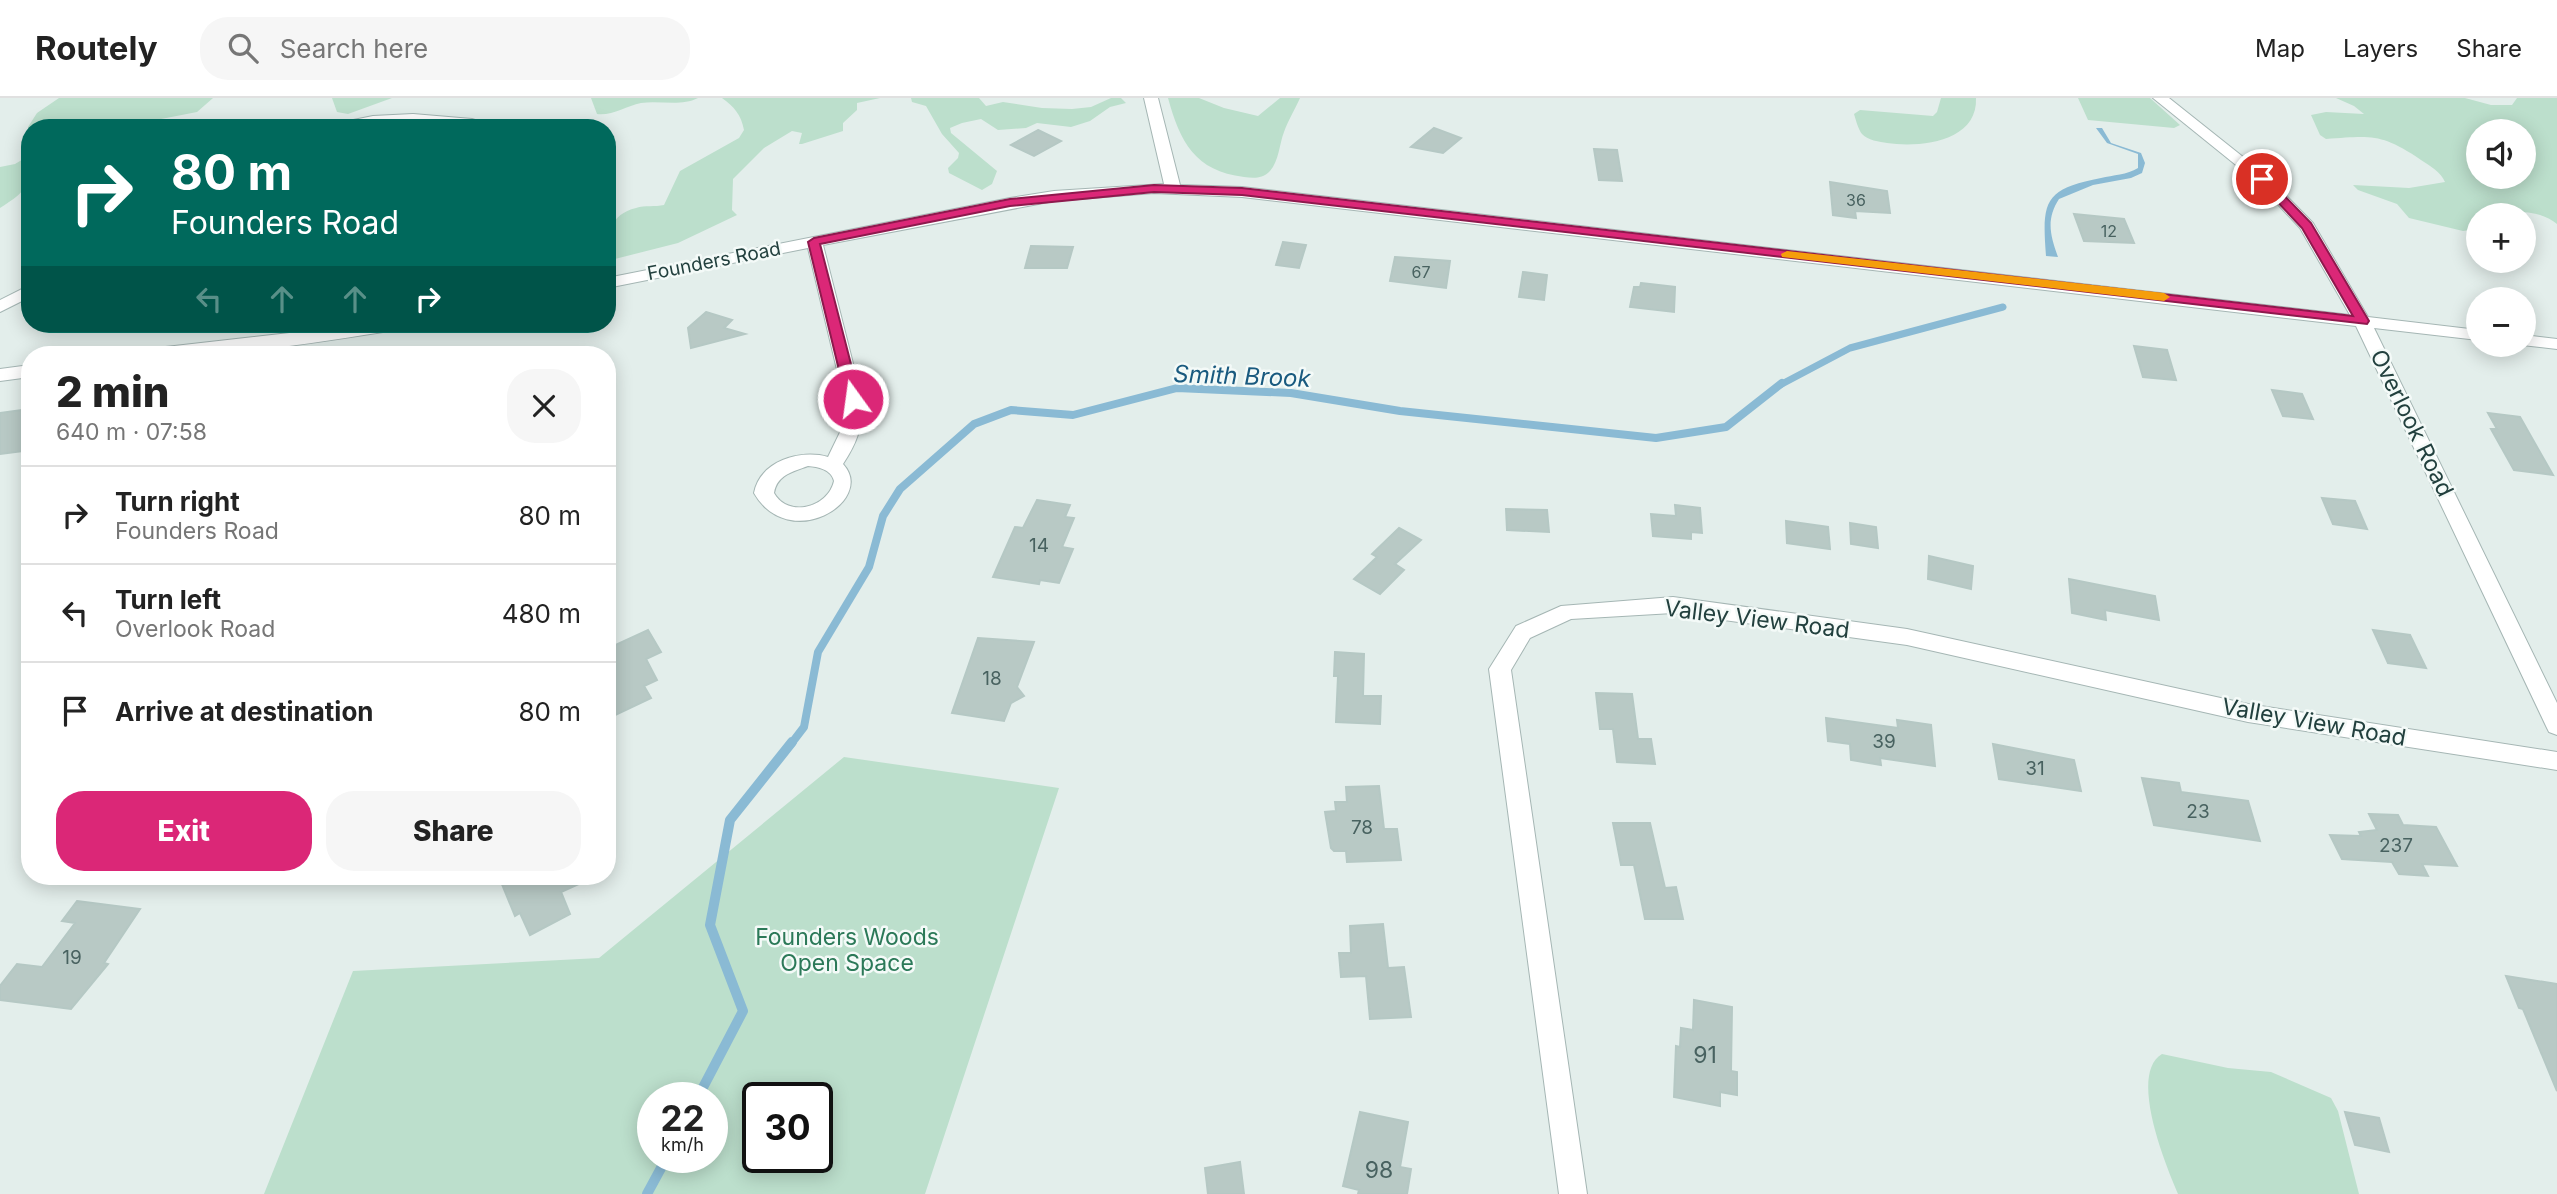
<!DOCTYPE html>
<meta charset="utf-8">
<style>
body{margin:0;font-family:Inter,sans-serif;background:#f6f6f6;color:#222;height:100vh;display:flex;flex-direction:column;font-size:26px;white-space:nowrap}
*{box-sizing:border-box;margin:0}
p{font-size:23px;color:#767676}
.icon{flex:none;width:38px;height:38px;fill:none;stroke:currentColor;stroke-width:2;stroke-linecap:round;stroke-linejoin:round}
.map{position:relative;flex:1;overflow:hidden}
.sheet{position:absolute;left:21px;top:248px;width:595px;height:539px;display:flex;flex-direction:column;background:#fff;border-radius:28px;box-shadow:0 4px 18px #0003}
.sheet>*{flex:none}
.guide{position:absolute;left:21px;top:21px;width:595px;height:214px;border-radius:28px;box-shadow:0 4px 18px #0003;background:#00695c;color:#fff;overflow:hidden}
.tools{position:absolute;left:2466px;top:21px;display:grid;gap:14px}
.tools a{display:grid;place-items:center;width:70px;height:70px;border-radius:50%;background:#fff;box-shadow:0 4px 18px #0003;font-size:35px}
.speed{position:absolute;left:637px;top:984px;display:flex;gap:14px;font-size:35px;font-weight:700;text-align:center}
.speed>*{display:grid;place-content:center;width:91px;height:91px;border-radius:50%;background:#fff;box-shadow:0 4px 18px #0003;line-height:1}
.speed small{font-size:18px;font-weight:400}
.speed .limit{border:4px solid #111;border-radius:10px;background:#fff;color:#111}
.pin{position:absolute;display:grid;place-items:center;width:60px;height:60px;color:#fff;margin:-30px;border:4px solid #fff;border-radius:50%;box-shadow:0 2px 7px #0007}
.me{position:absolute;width:77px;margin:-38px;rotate:346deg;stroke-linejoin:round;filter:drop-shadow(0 0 5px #0008)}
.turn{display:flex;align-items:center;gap:24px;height:147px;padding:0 35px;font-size:32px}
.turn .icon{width:91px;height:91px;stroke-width:2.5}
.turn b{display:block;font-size:49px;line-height:60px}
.lanes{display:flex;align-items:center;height:66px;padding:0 35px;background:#0003;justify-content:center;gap:35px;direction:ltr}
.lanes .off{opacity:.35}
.round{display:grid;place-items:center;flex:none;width:74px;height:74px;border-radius:28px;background:#f6f6f6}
.head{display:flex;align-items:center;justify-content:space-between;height:119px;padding:0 35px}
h1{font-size:42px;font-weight:800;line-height:52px}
.button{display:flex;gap:14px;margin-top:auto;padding:14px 35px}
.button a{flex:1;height:80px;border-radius:28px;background:#db2777;color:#fff;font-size:28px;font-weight:800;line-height:80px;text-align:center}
.button a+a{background:#f6f6f6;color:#222}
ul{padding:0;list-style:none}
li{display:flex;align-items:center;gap:21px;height:98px;padding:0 35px;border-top:2px solid #e0e0e0}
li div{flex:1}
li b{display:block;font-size:26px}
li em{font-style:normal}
header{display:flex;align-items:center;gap:42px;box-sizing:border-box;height:98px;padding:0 35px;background:#fff;border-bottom:2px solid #e0e0e0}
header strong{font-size:33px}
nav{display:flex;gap:38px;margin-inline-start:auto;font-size:24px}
.search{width:490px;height:63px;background:#f6f6f6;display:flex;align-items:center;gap:18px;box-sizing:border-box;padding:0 24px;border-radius:28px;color:#767676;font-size:26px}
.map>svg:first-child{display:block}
.green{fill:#bcdfcc;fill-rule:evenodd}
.water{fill:#8abad4}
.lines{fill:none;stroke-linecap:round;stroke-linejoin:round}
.stream-far2{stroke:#8abad4;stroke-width:7}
.stream-far1{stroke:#8abad4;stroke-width:8}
.stream{stroke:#8abad4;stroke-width:10}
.building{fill:#b8c9c5;stroke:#b5c8c4;stroke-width:2}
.street-casing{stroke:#a5b6b4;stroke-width:2}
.street{fill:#fff;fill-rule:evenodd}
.route{fill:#db2777;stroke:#8e194d;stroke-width:2}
.slow{fill:#f59e0b}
.labels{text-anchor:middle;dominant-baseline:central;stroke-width:5;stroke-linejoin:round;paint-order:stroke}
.far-number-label{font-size:16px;fill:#486260}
.far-street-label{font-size:19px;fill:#22403e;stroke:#f4faf8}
.number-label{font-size:19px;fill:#486260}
.street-label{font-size:23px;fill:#22403e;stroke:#f4faf8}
.park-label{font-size:23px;fill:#2b7958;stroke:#f4faf8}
.near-number-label{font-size:23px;fill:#486260}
.water-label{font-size:24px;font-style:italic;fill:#195a7f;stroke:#f4faf8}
</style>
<header>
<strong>Routely</strong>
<div class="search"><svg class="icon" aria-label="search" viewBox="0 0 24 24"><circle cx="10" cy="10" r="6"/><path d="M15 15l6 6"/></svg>Search here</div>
<nav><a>Map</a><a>Layers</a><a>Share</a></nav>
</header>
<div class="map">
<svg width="2557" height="1096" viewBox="0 0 2557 1096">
<rect width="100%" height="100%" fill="#e3eeeb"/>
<!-- green -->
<g class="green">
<polygon points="59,0 213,0 197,14 115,30 30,30 30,33 28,29 37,15"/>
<polygon points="332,0 392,0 348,16 337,14"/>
<path d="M591 0H698C680 9 660 2 641 5 626 8 612 18 597 16Z"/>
<path d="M722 0H880L857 5V12L843 25V33L802 46H799L802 35 792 33 764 50 733 81 732 112 737 117 678 145 607 163C607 138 608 117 636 110 645 107 655 109 664 107L680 73 739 40 744 32C741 16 734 9 722 0Z"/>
<polygon points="911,0 979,0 986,8 1003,4 1042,10 1072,11 1091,9 1111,0 1121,0 1126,5 1110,9 1090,23 1071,29 1037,25 1026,30 998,32 981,21 962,25 950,30 951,35 997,73 992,86 982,92 949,75 948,70 958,60 959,55 942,36 926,8 912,4"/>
<path d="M1168 0H1199L1224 10 1258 18 1280 0H1300C1295 11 1288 23 1284 34 1279 47 1279 64 1269 74 1262 81 1253 80 1244 79 1195 73 1180 44 1168 0Z"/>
<path d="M1941 0H1976C1978 44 1919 50 1887 45 1880 44 1867 42 1862 36 1858 31 1856 22 1854 16L1860 12 1933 18 1937 14Z"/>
<polygon points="2078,0 2150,0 2180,27 2174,30 2088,22"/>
<path d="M2336 0H2465L2491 7H2512L2517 0H2557V126C2538 109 2501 113 2478 117L2470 132 2463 133 2409 120 2397 106 2358 92 2353 87 2409 90 2445 84C2441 74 2430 68 2421 62 2381 35 2372 38 2326 41L2320 37 2311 17 2326 14 2364 16 2354 8ZM2478 33H2524V79H2478Z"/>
<path d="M30 57C30 88 27 93 0 110V69L15 66Z"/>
<path d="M844 659 1059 690 925 1096H264L353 873 599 860ZM653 999H712V1059H653ZM758 999H817V1059H758Z"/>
<path d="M2162 956 2228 970 2271 974 2331 1000 2338 1013 2359 1096H2178C2166 1068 2128 976 2162 956Z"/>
</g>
<!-- water -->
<path class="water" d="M2096 30H2102L2111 45 2141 55 2145 65 2142 75 2131 80 2093 87 2059 101C2046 121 2050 137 2058 159L2046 158C2042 104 2043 91 2101 80 2113 77 2127 77 2138 70V56L2107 45Z"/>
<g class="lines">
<!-- stream-far2 -->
<polyline class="stream-far2" points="1780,287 1850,250 2003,209"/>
<!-- stream-far1 -->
<polyline class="stream-far1" points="791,646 804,629 818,554 869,469 883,418 900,391 974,326 1011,312 1073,317 1177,290 1291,295 1400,313 1656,340 1726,329 1782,285"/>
<!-- stream -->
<g class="stream">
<polyline points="698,999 743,913 710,827 730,722 792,644"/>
<polyline points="647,1096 667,1059"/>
</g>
</g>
<!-- building -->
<g class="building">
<polygon points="1434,30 1461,40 1443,55 1411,49"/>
<polygon points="1038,32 1061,43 1034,58 1011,47"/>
<polygon points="1594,51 1617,52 1622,83 1599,82"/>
<polygon points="1830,84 1887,93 1890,115 1855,113 1856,120 1833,117"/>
<polygon points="2074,116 2124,121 2134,145 2084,143"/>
<polygon points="1283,144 1306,147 1299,170 1276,167"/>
<polygon points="1031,148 1073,149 1067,170 1025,170"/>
<polygon points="1395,159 1450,163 1446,190 1390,183"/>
<polygon points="1523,174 1547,177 1544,202 1519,199"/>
<polygon points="1641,185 1675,189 1674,214 1630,209 1634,189 1640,189"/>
<polygon points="706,214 732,222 724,230 745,236 691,250 688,230"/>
<polygon points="2134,248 2167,252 2176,282 2143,279"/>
<polygon points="2272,292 2302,296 2313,321 2283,318"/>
<polygon points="30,311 30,352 0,356 0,315"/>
<polygon points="2488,315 2520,319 2553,377 2514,372 2491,331 2497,331"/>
<polygon points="2322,400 2355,403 2367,431 2333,426"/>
<polygon points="1037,402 1070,407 1065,419 1074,420 1062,449 1073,451 1059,485 1040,482 1039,486 993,479 1015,429 1023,430"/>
<polygon points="1675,407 1700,410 1702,435 1691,434 1691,441 1653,438 1651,416 1676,418"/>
<polygon points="1506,411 1547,412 1549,434 1507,432"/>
<polygon points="1786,423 1828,429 1830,451 1787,445"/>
<polygon points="1850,425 1876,429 1878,450 1851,446"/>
<polygon points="1399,430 1421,442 1395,466 1404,472 1380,496 1354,481 1377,459 1372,456"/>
<polygon points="1929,458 1973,468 1971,491 1928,481"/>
<polygon points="2069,481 2155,498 2159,522 2105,512 2106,522 2072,515"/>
<polygon points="648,532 661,554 646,561 657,582 644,588 651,600 607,621 607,551"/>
<polygon points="2373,532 2410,537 2426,570 2388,565"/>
<polygon points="978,540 1034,544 1017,589 1024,598 1011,605 1004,623 952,615"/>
<polygon points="1335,554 1364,556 1363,598 1381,598 1380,626 1336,624 1338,578 1334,578"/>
<polygon points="1596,595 1632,596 1638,641 1651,641 1655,666 1617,664 1613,631 1600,631"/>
<polygon points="1826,620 1898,630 1897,622 1931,627 1935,668 1880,660 1881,667 1851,662 1850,646 1828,643"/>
<polygon points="1993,646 2074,662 2081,693 1999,681"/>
<polygon points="2142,680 2179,685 2181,694 2248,703 2260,743 2154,727"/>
<polygon points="1379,688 1384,731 1397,731 1401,762 1347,764 1346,753 1334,753 1331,750 1325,714 1336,713 1335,704 1347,704 1346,689"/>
<polygon points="2369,716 2398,717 2403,727 2436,729 2457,768 2422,766 2428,778 2399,776 2392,764 2342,761 2330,737 2361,738 2359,734 2377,732"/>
<polygon points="1613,725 1650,725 1665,790 1676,789 1683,821 1645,821 1634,767 1621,767"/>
<polygon points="499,779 594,779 561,794 570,816 530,837 520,815 515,818"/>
<polygon points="77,803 140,811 104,865 108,866 71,911 0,902 0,888 17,866 42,869 75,825 62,823"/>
<polygon points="1383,826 1388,870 1404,869 1411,919 1370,921 1366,878 1341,879 1339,855 1351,855 1350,828"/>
<polygon points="2506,878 2557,886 2557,993 2523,911 2519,910"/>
<polygon points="1694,902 1732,909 1731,973 1737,974 1737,997 1720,994 1720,1008 1674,999 1676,948 1680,949 1681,930 1693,932"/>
<polygon points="1360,1014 1408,1024 1400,1069 1411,1071 1407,1096 1358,1096 1359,1092 1343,1088"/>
<polygon points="2345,1014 2379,1020 2389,1054 2355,1047"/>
<polygon points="1240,1064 1244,1096 1208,1096 1205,1070"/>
</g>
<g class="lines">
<!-- street casing -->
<g class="street-casing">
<g id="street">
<path d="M1144 0H1158L1180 87 1242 89 2350 217 2300 130 2257 84 2153 0H2169L2267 78 2313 125 2368 219 2478 232V242L2374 230 2557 605V637L2549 634 2546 628 2356 228 1242 99 1154 95 1054 103 823 147 862 301C864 326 857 345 843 366 877 403 789 456 754 395 760 363 800 351 828 359L843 328 844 301 808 150 607 190V180L1010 100 1054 93 1164 86ZM808 368C818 369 831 371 834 383 828 410 788 420 774 395 777 377 792 374 808 368Z"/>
<polygon points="413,16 472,21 499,30 413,24 327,30 329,27 373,18"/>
<polygon points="30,187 30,199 0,214 0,202"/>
<path d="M369 226H410L402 231C313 245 220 261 130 257L139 252Z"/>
<polygon points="2524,237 2557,241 2557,251 2522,247"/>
<polygon points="30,267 30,279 0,283 0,271"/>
<polygon points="1673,499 1907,531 2248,606 2557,654 2557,672 2248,624 1907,547 1673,515 1571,521 1530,540 1511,572 1587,1096 1559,1096 1489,571 1516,528 1561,508"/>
</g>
</g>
<!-- street -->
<use href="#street" class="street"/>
</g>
<!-- route -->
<polygon class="route" points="2262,78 2266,79 2311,125 2369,223 2367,226 1242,97 1154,94 1010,108 820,146 860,301 853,305 846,301 808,144 814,140 1010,101 1154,87 1242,90 2353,218 2302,130 2256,81"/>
<!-- slow -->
<polygon class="slow" points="1787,153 2164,195 2170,199 2164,203 1782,159 1781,156"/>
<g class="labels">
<!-- far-number labels -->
<g class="far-number-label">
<text x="1856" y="102">36</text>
<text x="2109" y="133">12</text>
<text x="1421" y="174">67</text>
</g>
<!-- far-street labels -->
<g class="far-street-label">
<text transform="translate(714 163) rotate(-11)">Founders Road</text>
</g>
<!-- number labels -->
<g class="number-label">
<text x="1039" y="447">14</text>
<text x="992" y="580">18</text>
<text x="1884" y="643">39</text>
<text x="2035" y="670">31</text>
<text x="2198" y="713">23</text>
<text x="1362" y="729">78</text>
<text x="2396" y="747">237</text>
<text x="72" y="859">19</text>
</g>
<!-- street labels -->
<g class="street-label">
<text transform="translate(2412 325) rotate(64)">Overlook Road</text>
<text transform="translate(1757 521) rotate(7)">Valley View Road</text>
<text transform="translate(2314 624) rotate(10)">Valley View Road</text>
</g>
<!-- park labels -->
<g class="park-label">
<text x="847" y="839">Founders Woods<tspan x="847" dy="26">Open Space</tspan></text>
</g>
<!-- near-number labels -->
<g class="near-number-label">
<text x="1705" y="957">91</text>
<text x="1379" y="1072">98</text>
</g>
<!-- water labels -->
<g class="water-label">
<text transform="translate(1242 278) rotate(2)">Smith Brook</text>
</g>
</g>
</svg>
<div class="tools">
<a><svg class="icon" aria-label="sound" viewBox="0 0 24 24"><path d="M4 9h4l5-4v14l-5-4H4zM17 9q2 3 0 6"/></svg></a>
<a>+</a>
<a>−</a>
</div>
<div class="speed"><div>22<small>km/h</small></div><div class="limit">30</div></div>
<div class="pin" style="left:2262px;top:81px;background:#d93025"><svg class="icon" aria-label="arrive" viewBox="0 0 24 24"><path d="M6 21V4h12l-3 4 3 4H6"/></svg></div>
<svg class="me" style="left:853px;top:301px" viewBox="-20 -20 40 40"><circle r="17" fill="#db2777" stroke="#fff" stroke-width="3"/><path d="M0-11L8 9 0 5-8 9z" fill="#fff"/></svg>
<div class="guide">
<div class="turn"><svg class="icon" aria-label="right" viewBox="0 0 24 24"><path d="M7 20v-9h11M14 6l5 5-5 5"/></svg><div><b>80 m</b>Founders Road</div></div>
<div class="lanes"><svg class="icon off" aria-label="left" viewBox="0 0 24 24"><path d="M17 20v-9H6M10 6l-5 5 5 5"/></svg><svg class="icon off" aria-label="ahead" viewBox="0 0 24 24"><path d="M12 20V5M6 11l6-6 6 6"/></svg><svg class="icon off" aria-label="ahead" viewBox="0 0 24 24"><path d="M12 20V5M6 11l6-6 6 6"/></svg><svg class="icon" aria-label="right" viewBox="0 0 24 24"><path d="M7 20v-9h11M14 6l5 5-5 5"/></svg></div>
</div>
<section class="sheet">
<div class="head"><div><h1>2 min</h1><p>640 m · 07:58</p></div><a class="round"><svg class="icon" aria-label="close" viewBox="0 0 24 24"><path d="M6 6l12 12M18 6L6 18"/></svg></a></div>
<ul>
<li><svg class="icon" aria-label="right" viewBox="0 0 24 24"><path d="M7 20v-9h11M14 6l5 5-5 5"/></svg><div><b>Turn right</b><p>Founders Road</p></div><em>80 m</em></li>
<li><svg class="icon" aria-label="left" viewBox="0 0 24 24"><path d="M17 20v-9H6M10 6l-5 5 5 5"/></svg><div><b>Turn left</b><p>Overlook Road</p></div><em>480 m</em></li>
<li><svg class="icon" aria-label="arrive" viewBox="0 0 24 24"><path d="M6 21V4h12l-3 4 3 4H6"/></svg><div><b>Arrive at destination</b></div><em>80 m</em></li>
</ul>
<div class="button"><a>Exit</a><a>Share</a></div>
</section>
</div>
